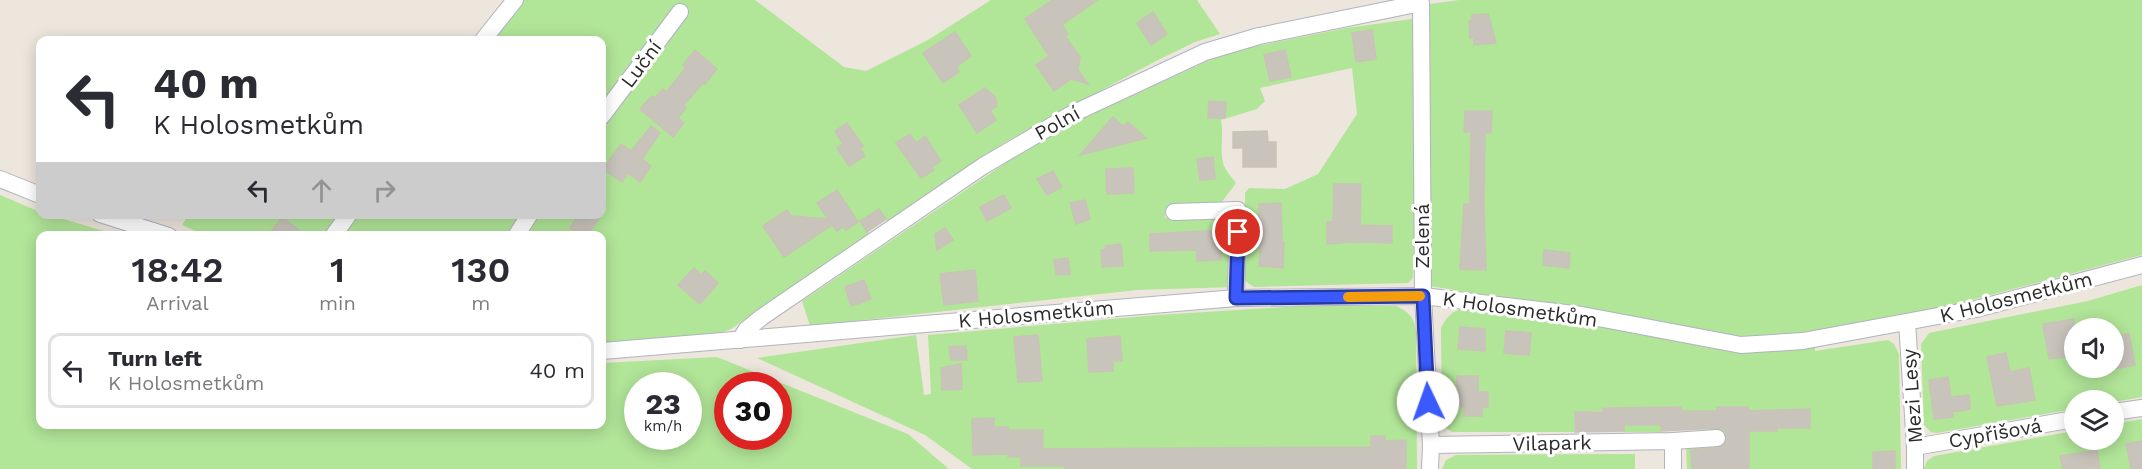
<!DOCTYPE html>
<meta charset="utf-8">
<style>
body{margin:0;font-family:"Work Sans",sans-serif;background:#f7f7f7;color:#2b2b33;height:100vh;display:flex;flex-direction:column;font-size:22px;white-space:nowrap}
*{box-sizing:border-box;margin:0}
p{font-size:20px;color:#7c7c81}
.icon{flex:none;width:33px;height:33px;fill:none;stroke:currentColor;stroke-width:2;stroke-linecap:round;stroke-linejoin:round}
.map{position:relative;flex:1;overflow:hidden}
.drawer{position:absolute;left:36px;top:231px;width:570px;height:198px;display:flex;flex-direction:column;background:#fff;border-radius:12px;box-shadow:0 3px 15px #0003}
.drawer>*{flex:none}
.hud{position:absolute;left:36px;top:36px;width:570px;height:183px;border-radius:12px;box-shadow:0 3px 15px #0003;background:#fff;color:#2b2b33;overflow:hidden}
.buttons{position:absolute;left:2064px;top:318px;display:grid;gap:12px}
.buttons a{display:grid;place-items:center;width:60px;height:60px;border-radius:50%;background:#fff;box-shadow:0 3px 15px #0003;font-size:30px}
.speed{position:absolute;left:624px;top:372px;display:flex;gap:12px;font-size:30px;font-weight:700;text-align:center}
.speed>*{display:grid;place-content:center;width:78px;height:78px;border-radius:50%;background:#fff;box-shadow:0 3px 15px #0003;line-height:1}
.speed small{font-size:15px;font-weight:400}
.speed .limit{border:9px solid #d22;background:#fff;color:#111}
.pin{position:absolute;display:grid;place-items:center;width:51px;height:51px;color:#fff;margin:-26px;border:3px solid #fff;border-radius:50%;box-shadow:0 2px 6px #0007}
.me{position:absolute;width:66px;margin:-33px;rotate:357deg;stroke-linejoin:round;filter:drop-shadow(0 0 4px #0008)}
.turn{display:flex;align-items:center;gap:21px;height:126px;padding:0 18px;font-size:27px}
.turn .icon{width:78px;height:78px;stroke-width:2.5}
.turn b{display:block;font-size:42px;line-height:51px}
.lanes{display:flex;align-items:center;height:57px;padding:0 18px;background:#0003;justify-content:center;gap:30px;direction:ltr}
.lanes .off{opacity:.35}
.eta{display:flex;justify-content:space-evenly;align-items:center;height:102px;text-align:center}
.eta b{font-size:36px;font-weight:600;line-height:42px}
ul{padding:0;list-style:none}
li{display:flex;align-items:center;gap:18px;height:75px;margin:0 12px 9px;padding:0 6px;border:3px solid #e1e1e2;border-radius:12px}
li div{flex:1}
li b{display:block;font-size:22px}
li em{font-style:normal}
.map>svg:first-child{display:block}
.green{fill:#b1e598;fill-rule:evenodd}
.building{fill:#c9c4bb;stroke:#c9c3b6;stroke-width:1.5}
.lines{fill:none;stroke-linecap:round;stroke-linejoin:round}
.street-casing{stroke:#b1b3bf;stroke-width:18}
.street{stroke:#fff;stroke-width:16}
.route-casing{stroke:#263aa4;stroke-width:15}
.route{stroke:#3a5afd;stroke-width:10}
.slow{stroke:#f59e0b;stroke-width:10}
.labels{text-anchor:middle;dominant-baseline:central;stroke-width:6;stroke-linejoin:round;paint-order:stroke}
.street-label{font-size:20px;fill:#2b2b2b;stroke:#fff}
</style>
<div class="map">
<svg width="2142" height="469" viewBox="0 0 2142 469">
<rect width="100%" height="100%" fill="#ede6dd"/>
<!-- green -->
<g class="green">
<polygon points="505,0 755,0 844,67 866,71 928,40 991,0 1197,0 1220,34 1195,42 1156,61 1005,142 888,223 879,209 860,221 870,235 731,329 717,334 602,343 602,236 206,236 182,225 189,214 602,214 602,40 477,40"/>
<polygon points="1459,0 2142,0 2142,255 1945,307 1823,331 1737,337 1430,286 1425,279 1430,4"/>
<path d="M1419 18 1413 278 1408 283 1254 287 1245 281V193L1249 188 1285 189 1318 174 1357 114 1352 68 1260 88 1265 101 1257 109 1221 120C1224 135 1219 151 1224 166 1227 172 1232 178 1236 183L1218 207 1165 208V218L1229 216 1235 222 1234 287 1137 290 810 326 802 301 1007 162 1052 135 1080 120 1227 52 1346 28Z"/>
<path d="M0 195 40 212V214L50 215 117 235 40 236V424H602V363L717 357 908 434 949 469H0ZM638 386H688V436H638ZM728 386H778V436H728Z"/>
<path d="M2142 285V397L2114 402 2074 400V409L1937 433 1931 432 1924 425 1921 344 1929 333 2088 301ZM2074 328H2114V368H2074Z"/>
<path d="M1300 306H1396C1408 311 1414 317 1416 330L1417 469H972L925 435 757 358 916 335 924 395 931 394 928 335 1158 315Z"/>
<path d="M1465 308 1548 321V318L1666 338 1709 348 1750 352 1815 346V351L1888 340 1894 344 1899 354 1901 469H1687L1686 445 1724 444 1725 432H1710V411H1681V407H1650V424L1661 425V432H1624V425L1635 424 1634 407H1604L1603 411 1575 412 1574 432H1452L1446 428 1442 420 1441 328C1447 316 1452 311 1465 308Z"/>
<polygon points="2142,419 2142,469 1924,469 1927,461 1934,456 2074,431 2074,440 2114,440 2114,424"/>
<polygon points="1635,454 1635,469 1442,469 1446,460 1456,455"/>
</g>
<!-- building -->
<g class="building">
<polygon points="1052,0 1097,0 1062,25 1068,34 1065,36 1080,57 1078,70 1088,84 1071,79 1054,91 1036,65 1049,56 1025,19"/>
<polygon points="1153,12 1167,34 1151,45 1137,23"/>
<polygon points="1488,14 1496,43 1474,45 1474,38 1470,38 1469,21 1472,20 1472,15"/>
<polygon points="1372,30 1376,59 1356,62 1352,33"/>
<polygon points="955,32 971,56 956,67 959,72 943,83 923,53"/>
<polygon points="695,50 717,69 705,84 703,83 683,106 686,108 678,118 684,123 673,137 640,109 652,96 655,98 663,89 666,92 686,68 683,65"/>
<polygon points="1285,50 1291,77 1270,81 1264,55"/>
<polygon points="985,88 995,97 997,106 990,111 996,120 977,133 959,105"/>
<polygon points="1209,101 1226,102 1225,118 1208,118"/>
<polygon points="1465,111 1492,111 1491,133 1485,133 1484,205 1486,270 1460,269 1464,204 1470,204 1471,132 1464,132"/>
<polygon points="1113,117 1124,127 1128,122 1146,138 1080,155"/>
<polygon points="847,123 863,146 860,148 865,156 849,166 837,148 843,144 835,131"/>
<polygon points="651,126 660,133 642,159 651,166 640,182 628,173 622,182 603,169 621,144 631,151"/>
<polygon points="1267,131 1268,142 1276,142 1276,167 1243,167 1243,148 1233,148 1233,132"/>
<polygon points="910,134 916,143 925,136 941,161 932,167 934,170 921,178 896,143"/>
<polygon points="1213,157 1215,179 1200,180 1197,159"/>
<polygon points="1133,168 1134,193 1107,194 1106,169"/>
<polygon points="1053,171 1062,187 1047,195 1037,179"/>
<polygon points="1334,184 1361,184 1360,225 1392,226 1392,243 1352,242 1327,244 1327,222 1333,222"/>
<polygon points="837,190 858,222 846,230 843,227 837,231 832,225 784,257 763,226 787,210 791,216 828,219 817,203"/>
<polygon points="1004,195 1011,208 987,221 980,207"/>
<polygon points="1085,200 1090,219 1076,224 1070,203"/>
<polygon points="1281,203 1282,242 1284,242 1283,268 1259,266 1261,220 1259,220 1259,204"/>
<polygon points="879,209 886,219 867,232 860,221"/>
<polygon points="579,214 602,214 587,236 580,236 570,228"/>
<polygon points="282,217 307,236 268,236"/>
<polygon points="945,228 953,240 937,250 935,234"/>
<polygon points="1220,230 1221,260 1197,261 1197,250 1150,251 1150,234"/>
<polygon points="1121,244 1123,266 1102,267 1101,250 1106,249 1105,246"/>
<polygon points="1544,250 1570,253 1569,268 1543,265"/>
<polygon points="1068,258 1070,274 1056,275 1054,260"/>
<polygon points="694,268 701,275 705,271 718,283 700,304 678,285"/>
<polygon points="975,270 978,301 944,305 940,274"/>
<polygon points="864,280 871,299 851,306 845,287"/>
<polygon points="2074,319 2074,344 2063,346 2065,357 2049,359 2043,324"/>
<polygon points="1460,327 1485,329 1485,351 1458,349"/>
<polygon points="1506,331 1531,333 1529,355 1504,353"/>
<polygon points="2129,334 2135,365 2114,369 2114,337"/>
<polygon points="1038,335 1042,381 1018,382 1014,337"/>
<polygon points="1120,336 1122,361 1113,361 1113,371 1089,372 1087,339"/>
<polygon points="966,346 967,360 951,360 949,347"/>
<polygon points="2006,353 2010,372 2029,368 2035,400 1997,406 1987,357"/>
<polygon points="961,364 962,389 942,390 941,368"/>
<polygon points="1457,376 1478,376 1478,392 1488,392 1488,407 1482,407 1482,416 1464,416 1464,407 1457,407"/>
<polygon points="1948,377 1951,397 1969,395 1970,409 1952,412 1953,417 1934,419 1929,380"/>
<polygon points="1681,407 1681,411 1717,411 1717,407 1748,407 1749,411 1810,409 1810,428 1777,428 1777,431 1749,431 1749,468 1745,469 1692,469 1691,450 1718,448 1726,443 1726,433 1721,428 1661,431 1661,425 1624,425 1624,431 1575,432 1575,412 1603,412 1603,408"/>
<polygon points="994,418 994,427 1008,427 1008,430 1043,430 1043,449 1371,447 1371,436 1385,436 1385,441 1406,440 1406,469 1065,469 1065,466 1021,466 1021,457 1008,457 1008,454 973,455 972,419"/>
<polygon points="2142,441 2142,469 2131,469 2126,444"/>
<polygon points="2097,450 2100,469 2063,469 2060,456"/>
<polygon points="1895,451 1895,469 1873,469 1873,452"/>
</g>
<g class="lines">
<!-- street casing -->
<g class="street-casing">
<g id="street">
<polyline points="483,40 515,0"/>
<polyline points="602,116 680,12"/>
<polyline points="0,179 40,195"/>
<polyline points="1174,212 1238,210 1236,298"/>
<polyline points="100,214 169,236"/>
<polyline points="333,236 349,214"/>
<polyline points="516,236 530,214"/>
<polyline points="1907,322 1915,447 1915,469"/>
<polyline points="740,340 746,330 762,317 983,166 1070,115 1205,52 1259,36 1421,3 1423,296 1431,445 1430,469"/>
<polyline points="602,351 1236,298 1423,296 1582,315 1741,345 1803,341 1976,309 2142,265"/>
<polyline points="2114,412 2142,408"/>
<polyline points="1673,441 1673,469"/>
<polyline points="1431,445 1673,441 1717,438"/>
<polyline points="1915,447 2074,419"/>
</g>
</g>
<!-- street -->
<use href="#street" class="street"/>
</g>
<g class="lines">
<!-- route casing -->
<g class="route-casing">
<polyline id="route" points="1238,232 1236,298 1423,296 1428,402"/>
</g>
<!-- route -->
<use href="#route" class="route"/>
<!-- slow -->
<polyline class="slow" points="1348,297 1420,296"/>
</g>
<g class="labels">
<!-- street labels -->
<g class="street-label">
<text transform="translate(641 64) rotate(-53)">Luční</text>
<text transform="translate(1057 123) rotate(-29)">Polní</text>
<text transform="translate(1422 236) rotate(-90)">Zelená</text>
<text transform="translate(2016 297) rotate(-14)">K Holosmetkům</text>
<text transform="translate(1520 309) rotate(8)">K Holosmetkům</text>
<text transform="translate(1036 314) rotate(-5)">K Holosmetkům</text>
<text transform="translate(1912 396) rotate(-94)">Mezi Lesy</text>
<text transform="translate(1995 433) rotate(-10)">Cypřišová</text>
<text transform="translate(1552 443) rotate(-1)">Vilapark</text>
</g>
</g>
</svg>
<div class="buttons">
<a><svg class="icon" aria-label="sound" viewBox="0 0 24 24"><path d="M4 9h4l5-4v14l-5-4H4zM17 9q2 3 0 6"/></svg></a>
<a><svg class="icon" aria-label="layers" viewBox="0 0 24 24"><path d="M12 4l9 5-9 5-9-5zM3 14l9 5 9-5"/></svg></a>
</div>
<div class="speed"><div>23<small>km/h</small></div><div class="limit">30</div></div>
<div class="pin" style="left:1238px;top:232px;background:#d93025"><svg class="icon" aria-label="arrive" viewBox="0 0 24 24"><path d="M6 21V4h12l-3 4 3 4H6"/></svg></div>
<svg class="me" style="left:1428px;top:402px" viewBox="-20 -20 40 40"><circle r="19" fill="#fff"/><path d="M0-13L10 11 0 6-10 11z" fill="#3a5afd"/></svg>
<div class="hud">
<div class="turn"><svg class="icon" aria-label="left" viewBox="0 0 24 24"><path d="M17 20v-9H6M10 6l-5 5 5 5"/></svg><div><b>40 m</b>K Holosmetkům</div></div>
<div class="lanes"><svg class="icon" aria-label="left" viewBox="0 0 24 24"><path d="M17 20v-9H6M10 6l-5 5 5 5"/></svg><svg class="icon off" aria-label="ahead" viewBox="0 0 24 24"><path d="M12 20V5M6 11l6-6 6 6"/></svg><svg class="icon off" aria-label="right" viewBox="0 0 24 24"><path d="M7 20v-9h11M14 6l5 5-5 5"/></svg></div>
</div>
<section class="drawer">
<div class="eta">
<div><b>18:42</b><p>Arrival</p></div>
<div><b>1</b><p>min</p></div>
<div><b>130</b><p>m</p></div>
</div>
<ul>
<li><svg class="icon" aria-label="left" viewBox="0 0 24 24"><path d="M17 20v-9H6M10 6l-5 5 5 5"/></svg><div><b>Turn left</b><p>K Holosmetkům</p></div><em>40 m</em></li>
</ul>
</section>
</div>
